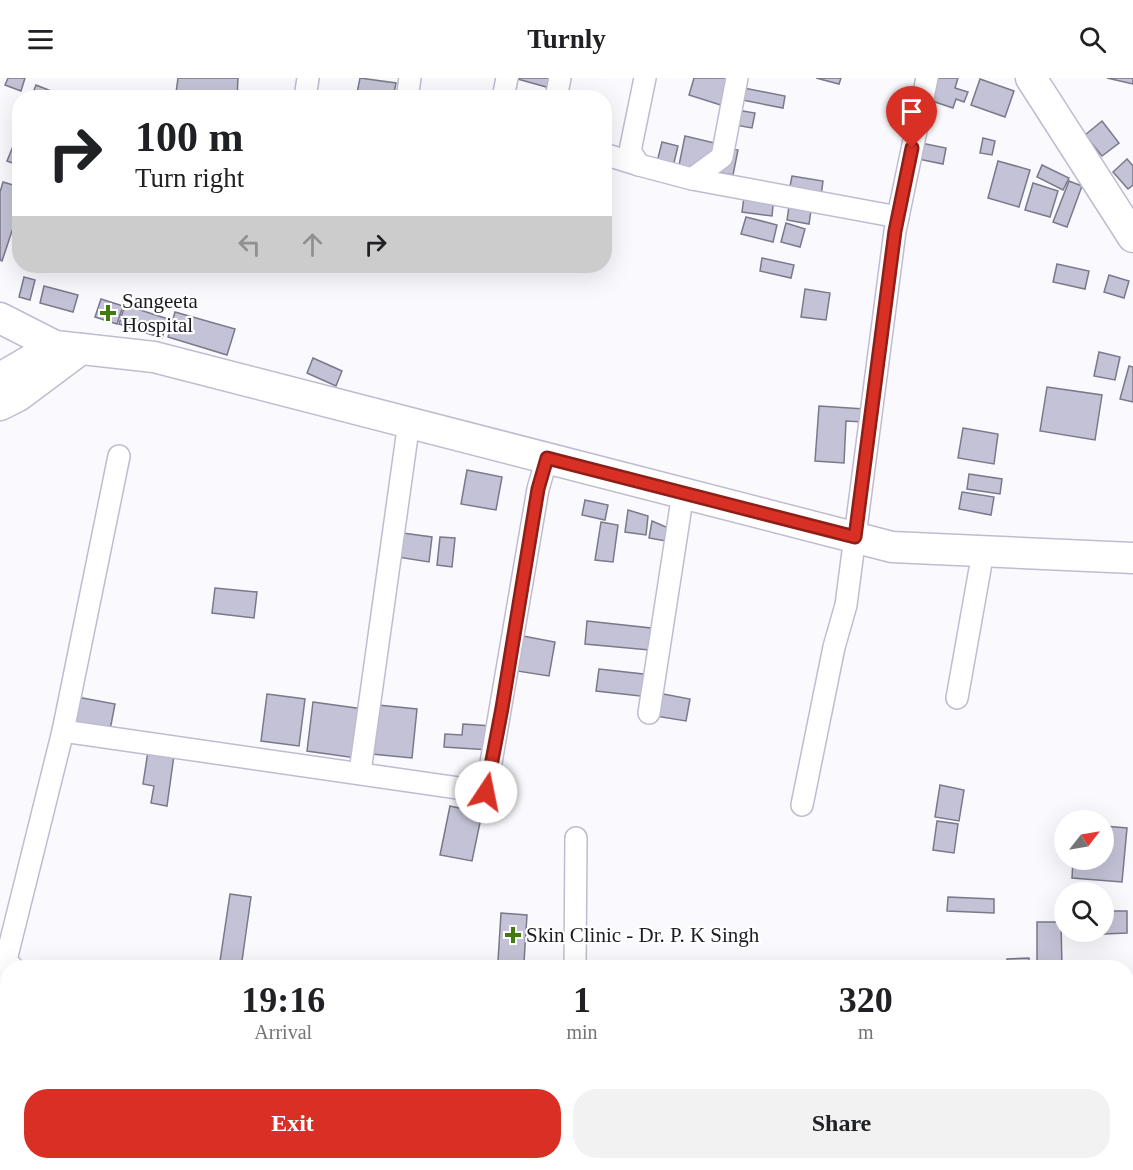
<!DOCTYPE html>
<style>
body{margin:0;font-family:Georgia,serif;background:#f2f2f2;color:#202124;height:100vh;display:flex;flex-direction:column;font-size:22px;white-space:nowrap}
*{box-sizing:border-box;margin:0}
p{font-size:20px;color:#757577}
.icon{flex:none;width:33px;height:33px;fill:none;stroke:currentColor;stroke-width:2;stroke-linecap:round;stroke-linejoin:round}
.map{position:relative;flex:1;overflow:hidden}
.details{position:absolute;left:0px;top:882px;width:1134px;height:210px;display:flex;flex-direction:column;background:#fff;border-radius:24px 24px 0 0;box-shadow:0 6px 24px #0002}
.details>*{flex:none}
.banner{position:absolute;left:12px;top:12px;width:600px;height:183px;border-radius:24px;box-shadow:0 6px 24px #0002;background:#fff;color:#202124;overflow:hidden}
.needle{width:39px;rotate:59deg}
.fabs{position:absolute;left:1054px;top:732px;display:grid;gap:12px}
.fabs a{display:grid;place-items:center;width:60px;height:60px;border-radius:50%;background:#fff;box-shadow:0 6px 24px #0002;font-size:30px}
.pin{position:absolute;display:grid;place-items:center;width:51px;height:51px;color:#fff;margin:-62px -26px;border-radius:50% 50% 50% 0;rotate:-45deg;box-shadow:0 0 6px #0007}
.pin .icon{rotate:45deg}
.me{position:absolute;width:66px;margin:-33px;rotate:11deg;stroke-linejoin:round;filter:drop-shadow(0 0 4px #0008)}
.turn{display:flex;align-items:center;gap:21px;height:126px;padding:0 24px;font-size:27px}
.turn .icon{width:78px;height:78px;stroke-width:2.5}
.turn b{display:block;font-size:42px;line-height:51px}
.lanes{display:flex;align-items:center;height:57px;padding:0 24px;background:#0003;justify-content:center;gap:30px;direction:ltr}
.lanes .off{opacity:.35}
.eta{display:flex;justify-content:space-evenly;align-items:center;height:102px;text-align:center}
.eta b{font-size:36px;font-weight:700;line-height:42px}
.action{display:flex;gap:12px;margin-top:auto;padding:12px 24px}
.action a{flex:1;height:69px;border-radius:24px;background:#d93025;color:#fff;font-size:24px;font-weight:700;line-height:69px;text-align:center}
.action a+a{background:#f2f2f2;color:#202124}
header{display:flex;justify-content:space-between;align-items:center;height:78px;padding:0 24px;background:#fff;font-size:27px;font-weight:700}
.map>svg:first-child{display:block}
.building{fill:#c4c2d6;stroke:#7a788b;stroke-width:1.5}
.lines{fill:none;stroke-linecap:round;stroke-linejoin:round}
.street-casing{stroke:#bfbcd1;stroke-width:24}
.secondary-casing{stroke:#bfbcd1;stroke-width:33}
.street{stroke:#fff;stroke-width:21}
.secondary{stroke:#fff;stroke-width:30}
.route-casing{stroke:#8d1f18;stroke-width:15}
.route{stroke:#d93025;stroke-width:10}
.poi-dot{fill:#427a0e;stroke:#fff;stroke-width:2}
.labels{text-anchor:middle;dominant-baseline:central;stroke-width:4.5;stroke-linejoin:round;paint-order:stroke}
.poi-label{font-size:21px;fill:#1c1b22;stroke:#fff;text-anchor:start}
</style>
<header><svg class="icon" aria-label="menu" viewBox="0 0 24 24"><path d="M4 6h16M4 12h16M4 18h16"/></svg>Turnly<svg class="icon" aria-label="search" viewBox="0 0 24 24"><circle cx="10" cy="10" r="6"/><path d="M15 15l6 6"/></svg></header>
<div class="map">
<svg width="1133" height="1092" viewBox="0 0 1133 1092">
<rect width="100%" height="100%" fill="#fafafe"/>
<!-- building -->
<g class="building">
<polygon points="8,0 25,0 21,13 5,7"/>
<polygon points="178,0 238,0 237,20 176,15"/>
<polygon points="360,0 396,5 393,20 356,20"/>
<polygon points="514,0 553,0 550,10"/>
<polygon points="694,0 736,0 727,29 689,17"/>
<polygon points="816,0 841,0 839,6"/>
<polygon points="930,0 958,0 955,10 968,14 964,24 956,21 953,30 923,20"/>
<polygon points="1107,0 1133,0 1133,6"/>
<polygon points="980,1 1014,13 1005,39 971,27"/>
<polygon points="36,7 61,17 60,20 31,20"/>
<polygon points="744,10 785,18 783,30 742,22"/>
<polygon points="564,13 585,20 562,20"/>
<polygon points="737,32 755,35 752,50 735,47"/>
<polygon points="1102,43 1119,65 1102,78 1085,57"/>
<polygon points="20,51 20,88 7,83"/>
<polygon points="685,58 719,66 711,100 678,92"/>
<polygon points="983,60 995,63 992,77 980,75"/>
<polygon points="662,64 678,68 671,97 655,92"/>
<polygon points="921,65 946,70 943,86 918,81"/>
<polygon points="721,69 738,72 733,97 716,94"/>
<polygon points="1127,81 1133,88 1133,107 1128,111 1113,94"/>
<polygon points="998,83 1030,92 1019,129 988,120"/>
<polygon points="1042,87 1069,100 1063,112 1037,99"/>
<polygon points="792,98 823,103 821,118 789,113"/>
<polygon points="1069,103 1082,108 1067,149 1053,144"/>
<polygon points="3,104 20,109 20,129 2,183 0,182 0,114"/>
<polygon points="1033,105 1058,113 1050,139 1025,132"/>
<polygon points="745,112 774,117 772,138 742,134"/>
<polygon points="790,122 812,125 809,146 787,142"/>
<polygon points="746,139 777,147 773,164 741,156"/>
<polygon points="786,145 805,151 800,169 781,164"/>
<polygon points="762,180 794,187 791,200 760,193"/>
<polygon points="1057,186 1089,193 1085,211 1053,204"/>
<polygon points="1109,197 1129,203 1124,220 1104,214"/>
<polygon points="24,199 35,202 30,222 19,219"/>
<polygon points="44,208 78,217 73,234 40,225"/>
<polygon points="805,211 830,215 826,242 801,239"/>
<polygon points="101,221 123,228 117,246 95,239"/>
<polygon points="125,227 168,241 162,260 119,246"/>
<polygon points="175,234 235,251 227,277 168,259"/>
<polygon points="1099,274 1120,279 1115,302 1094,298"/>
<polygon points="313,280 342,293 336,308 307,295"/>
<polygon points="1129,288 1133,289 1133,324 1120,321"/>
<polygon points="1047,309 1102,317 1095,362 1040,353"/>
<polygon points="819,328 864,331 863,344 846,343 844,385 815,383"/>
<polygon points="963,350 998,356 994,386 958,380"/>
<polygon points="467,392 502,399 496,432 461,426"/>
<polygon points="969,396 1002,401 1000,416 967,411"/>
<polygon points="962,414 994,419 991,437 959,431"/>
<polygon points="585,422 608,427 605,442 582,437"/>
<polygon points="628,432 648,438 646,457 625,454"/>
<polygon points="652,443 673,452 672,464 649,460"/>
<polygon points="601,444 618,447 613,484 595,482"/>
<polygon points="395,454 432,459 429,484 391,478"/>
<polygon points="440,459 455,460 452,489 437,487"/>
<polygon points="215,510 257,514 254,540 212,535"/>
<polygon points="587,543 651,550 649,572 585,566"/>
<polygon points="523,558 555,564 549,598 517,593"/>
<polygon points="599,591 652,597 649,619 596,613"/>
<polygon points="658,615 690,621 686,643 655,638"/>
<polygon points="267,616 305,621 299,668 261,663"/>
<polygon points="72,618 115,626 110,652 68,644"/>
<polygon points="313,624 363,631 356,680 307,673"/>
<polygon points="378,627 417,631 412,680 372,676"/>
<polygon points="463,646 492,648 490,672 444,669 445,656 462,657"/>
<polygon points="148,673 174,677 167,728 151,725 154,708 143,706"/>
<polygon points="940,707 964,712 959,743 935,739"/>
<polygon points="450,728 482,735 472,783 440,777"/>
<polygon points="937,743 958,746 954,775 933,772"/>
<polygon points="1104,748 1127,750 1122,804 1072,800 1073,782 1104,782"/>
<polygon points="230,816 251,819 241,890 219,890"/>
<polygon points="948,819 994,821 994,835 947,833"/>
<polygon points="1104,833 1127,833 1127,855 1104,856"/>
<polygon points="501,835 527,837 524,884 498,883"/>
<polygon points="1037,844 1061,844 1062,890 1037,890"/>
<polygon points="1029,880 1029,890 1007,890 1007,881"/>
<polygon points="742,1084 767,1084 768,1092 743,1092"/>
<polygon points="790,1084 844,1084 845,1092 791,1092"/>
<polygon points="986,1084 1019,1084 1021,1092 982,1092 980,1086"/>
<polygon points="1034,1084 1062,1084 1064,1092 1035,1092"/>
<polygon points="1111,1084 1112,1092 1071,1092 1069,1085"/>
</g>
<g class="lines">
<!-- street casing -->
<g class="street-casing">
<g id="street">
<polyline points="645,0 630,73 639,87 692,101 722,79 737,0"/>
<polyline points="305,20 308,0"/>
<polyline points="407,20 410,0"/>
<polyline points="503,20 507,0"/>
<polyline points="556,20 560,0"/>
<polyline points="604,76 639,87"/>
<polyline points="692,101 898,139"/>
<polyline points="957,620 983,474"/>
<polyline points="649,635 683,415"/>
<polyline points="63,653 486,714 538,411 547,380"/>
<polyline points="360,694 409,344"/>
<polyline points="802,727 834,569 846,527 895,153 927,0"/>
<polyline points="4,890 63,653 119,378"/>
<polyline points="575,890 576,760"/>
<polyline points="543,1084 544,1092"/>
<polyline points="722,1084 723,1092"/>
<polyline points="862,1084 863,1092"/>
<polyline points="1118,1084 1121,1092"/>
<polyline points="295,1092 297,1084"/>
<polyline points="909,1092 954,1084"/>
</g>
</g>
<!-- secondary casing -->
<g class="secondary-casing">
<g id="secondary">
<polyline points="1031,0 1133,159"/>
<polyline points="0,240 55,268 154,279 892,469 1133,480"/>
<polyline points="0,300 55,268"/>
<polyline points="0,327 18,318 81,271"/>
<polyline points="0,889 8,891"/>
<polyline points="1126,932 1133,935"/>
</g>
</g>
<!-- street -->
<use href="#street" class="street"/>
<!-- secondary -->
<use href="#secondary" class="secondary"/>
</g>
<g class="lines">
<!-- route casing -->
<g class="route-casing">
<polyline id="route" points="486,714 502,630 538,411 547,380 855,459 895,153 912,70"/>
</g>
<!-- route -->
<use href="#route" class="route"/>
</g>
<!-- markers -->
<g class="poi-dot">
<path d="M105 226h6v6h6v6h-6v6h-6v-6h-6v-6h6z"/>
<path d="M510 848h6v6h6v6h-6v6h-6v-6h-6v-6h6z"/>
</g>
<g class="labels">
<!-- poi labels -->
<g class="poi-label">
<text x="122" y="223">Sangeeta<tspan x="122" dy="24">Hospital</tspan></text>
<text x="526" y="857">Skin Clinic - Dr. P. K Singh</text>
</g>
</g>
</svg>
<div class="fabs">
<a><svg class="needle" viewBox="-14 -14 28 28"><path d="M0-13l5 13h-10z" fill="#e53935"/><path d="M0 13l5-13h-10z" fill="#757577"/></svg></a>
<a><svg class="icon" aria-label="search" viewBox="0 0 24 24"><circle cx="10" cy="10" r="6"/><path d="M15 15l6 6"/></svg></a>
</div>
<div class="pin" style="left:912px;top:70px;background:#d93025"><svg class="icon" aria-label="arrive" viewBox="0 0 24 24"><path d="M6 21V4h12l-3 4 3 4H6"/></svg></div>
<svg class="me" style="left:486px;top:714px" viewBox="-20 -20 40 40"><circle r="19" fill="#fff"/><path d="M0-13L10 11 0 6-10 11z" fill="#d93025"/></svg>
<div class="banner">
<div class="turn"><svg class="icon" aria-label="right" viewBox="0 0 24 24"><path d="M7 20v-9h11M14 6l5 5-5 5"/></svg><div><b>100 m</b>Turn right</div></div>
<div class="lanes"><svg class="icon off" aria-label="left" viewBox="0 0 24 24"><path d="M17 20v-9H6M10 6l-5 5 5 5"/></svg><svg class="icon off" aria-label="ahead" viewBox="0 0 24 24"><path d="M12 20V5M6 11l6-6 6 6"/></svg><svg class="icon" aria-label="right" viewBox="0 0 24 24"><path d="M7 20v-9h11M14 6l5 5-5 5"/></svg></div>
</div>
<section class="details">
<div class="eta">
<div><b>19:16</b><p>Arrival</p></div>
<div><b>1</b><p>min</p></div>
<div><b>320</b><p>m</p></div>
</div>
<div class="action"><a>Exit</a><a>Share</a></div>
</section>
</div>
